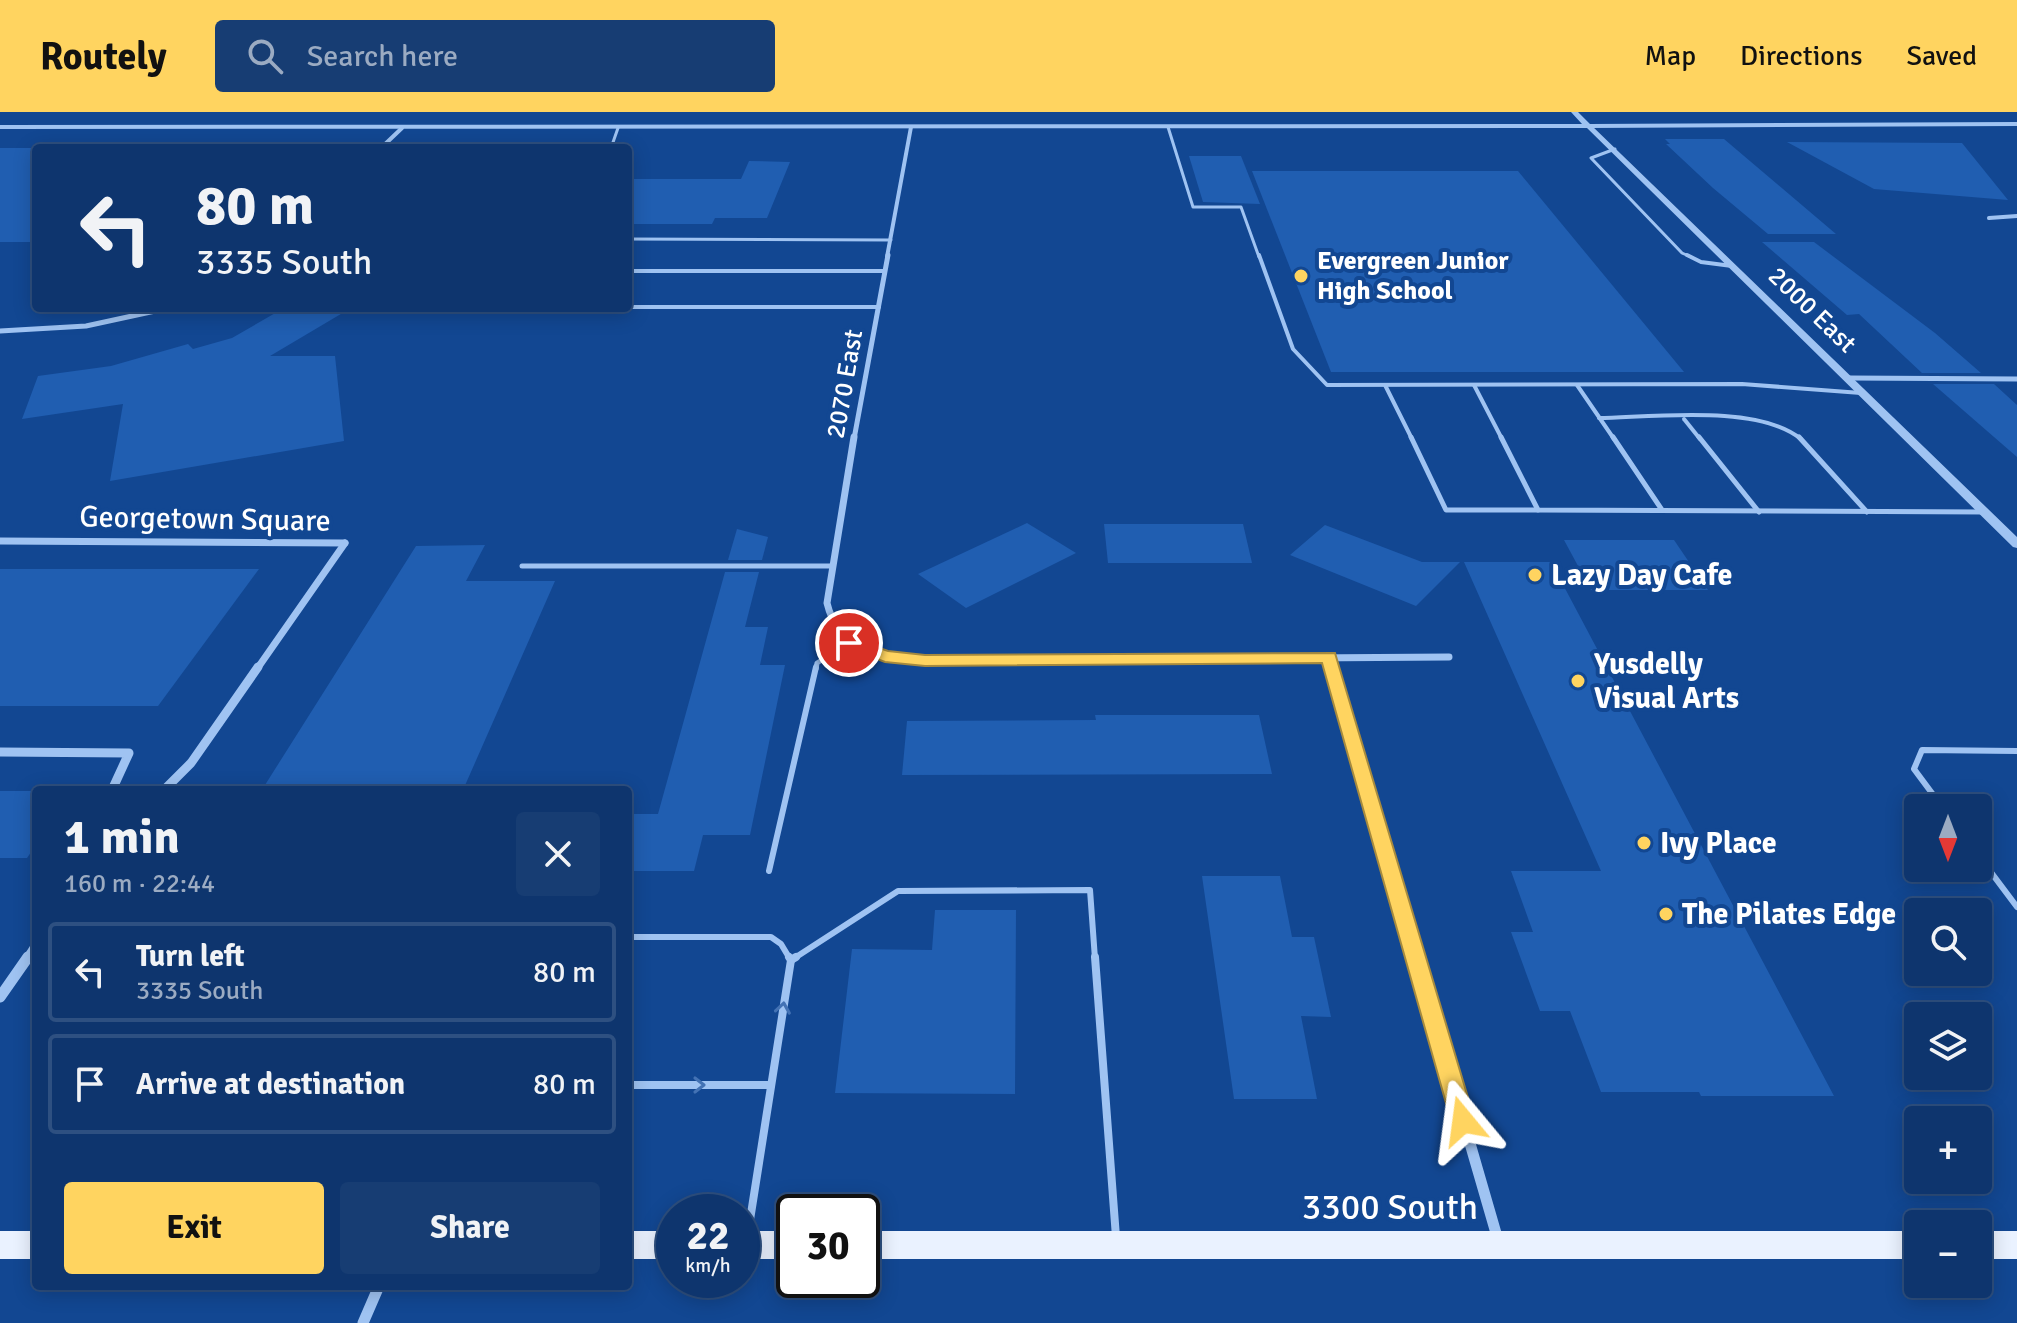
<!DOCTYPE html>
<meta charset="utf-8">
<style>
body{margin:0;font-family:Signika,sans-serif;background:#173d73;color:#f1f3f6;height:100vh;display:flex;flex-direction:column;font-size:30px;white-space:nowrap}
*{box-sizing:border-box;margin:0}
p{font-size:26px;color:#9babc2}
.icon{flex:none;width:44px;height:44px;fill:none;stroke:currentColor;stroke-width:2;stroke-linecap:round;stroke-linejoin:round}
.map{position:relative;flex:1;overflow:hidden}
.drawer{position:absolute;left:32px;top:674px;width:600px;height:504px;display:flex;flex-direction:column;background:#0e356e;border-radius:8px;box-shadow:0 4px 20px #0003,0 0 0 2px #2e5081}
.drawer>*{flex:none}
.banner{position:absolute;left:32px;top:32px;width:600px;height:168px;border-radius:8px;box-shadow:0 4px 20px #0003,0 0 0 2px #2e5081;background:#0e356e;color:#f1f3f6;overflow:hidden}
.needle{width:52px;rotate:180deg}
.buttons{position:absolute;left:1904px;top:682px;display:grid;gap:16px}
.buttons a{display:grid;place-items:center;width:88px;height:88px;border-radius:8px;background:#0e356e;box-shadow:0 4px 20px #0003,0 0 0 2px #2e5081;font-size:40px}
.speed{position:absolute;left:656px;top:1082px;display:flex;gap:16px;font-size:40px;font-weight:700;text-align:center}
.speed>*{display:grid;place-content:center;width:104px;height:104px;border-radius:50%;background:#0e356e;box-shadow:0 4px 20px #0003,0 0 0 2px #2e5081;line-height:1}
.speed small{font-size:20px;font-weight:400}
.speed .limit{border:4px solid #111;border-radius:12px;background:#fff;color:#111}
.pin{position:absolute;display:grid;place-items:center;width:68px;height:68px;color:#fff;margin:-34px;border:4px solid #fff;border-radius:50%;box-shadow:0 2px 8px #0007}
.me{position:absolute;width:88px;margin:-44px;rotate:344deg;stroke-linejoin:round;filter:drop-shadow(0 0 6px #0008)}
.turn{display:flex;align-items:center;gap:28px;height:168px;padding:0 32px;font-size:36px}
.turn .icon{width:104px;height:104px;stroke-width:2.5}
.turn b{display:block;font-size:56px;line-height:68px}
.round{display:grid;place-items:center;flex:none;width:84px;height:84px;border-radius:8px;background:#173d73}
.overview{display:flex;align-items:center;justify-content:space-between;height:136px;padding:0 32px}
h1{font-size:48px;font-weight:700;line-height:60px}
.button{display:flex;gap:16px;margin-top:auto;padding:16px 32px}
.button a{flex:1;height:92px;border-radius:8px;background:#ffd460;color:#111;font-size:32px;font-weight:700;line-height:92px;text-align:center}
.button a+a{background:#173d73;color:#f1f3f6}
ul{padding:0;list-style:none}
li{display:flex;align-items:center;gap:24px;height:100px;margin:0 16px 12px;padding:0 16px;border:4px solid #2e5081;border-radius:8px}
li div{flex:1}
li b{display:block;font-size:30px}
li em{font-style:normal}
header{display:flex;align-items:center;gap:48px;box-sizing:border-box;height:112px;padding:0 40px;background:#ffd460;color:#111}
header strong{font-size:38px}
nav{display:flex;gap:44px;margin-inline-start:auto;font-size:28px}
.search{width:560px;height:72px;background:#173d73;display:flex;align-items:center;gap:20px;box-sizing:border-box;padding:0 28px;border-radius:8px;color:#9babc2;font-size:30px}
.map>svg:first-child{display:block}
.building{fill:#205eb1}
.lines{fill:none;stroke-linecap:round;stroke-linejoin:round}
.service-far4{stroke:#9fc3f2;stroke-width:3}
.service-far3{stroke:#9fc3f2;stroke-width:4}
.service-far2{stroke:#9fc3f2;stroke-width:5}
.service-far1{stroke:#9fc3f2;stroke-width:6}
.service{stroke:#9fc3f2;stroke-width:8}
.minor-far4{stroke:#9fc3f2;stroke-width:4}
.minor-far3{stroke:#9fc3f2;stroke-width:5}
.minor-far2{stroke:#9fc3f2;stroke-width:7}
.minor-far1{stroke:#9fc3f2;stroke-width:9}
.minor{stroke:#9fc3f2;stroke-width:11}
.tertiary{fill:#9fc3f2;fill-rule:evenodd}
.primary{fill:#eaf2ff;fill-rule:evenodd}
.oneway{stroke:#4372b4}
.route{fill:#ffd460;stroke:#a68a3e;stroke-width:2}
.poi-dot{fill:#ffd460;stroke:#124792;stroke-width:3}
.labels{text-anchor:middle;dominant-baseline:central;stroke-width:8;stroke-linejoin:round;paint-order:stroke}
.far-poi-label{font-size:26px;font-weight:bold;fill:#fff;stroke:#124792;text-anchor:start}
.far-street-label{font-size:26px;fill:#fff;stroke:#124792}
.street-label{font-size:30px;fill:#fff;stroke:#124792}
.poi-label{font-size:30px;font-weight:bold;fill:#fff;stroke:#124792;text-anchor:start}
.near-street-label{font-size:36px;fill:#fff;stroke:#124792}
</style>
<header>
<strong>Routely</strong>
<div class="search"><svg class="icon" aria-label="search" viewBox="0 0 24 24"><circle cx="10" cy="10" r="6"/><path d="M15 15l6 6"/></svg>Search here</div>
<nav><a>Map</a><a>Directions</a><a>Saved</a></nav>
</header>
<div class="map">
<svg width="2017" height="1211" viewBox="0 0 2017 1211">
<rect width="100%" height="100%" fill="#124792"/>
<!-- building -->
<g class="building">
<polygon points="1665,27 1724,27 1836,122 1768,122 1713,76 1666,32 1670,32"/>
<polygon points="1787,30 1962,31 2008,88 1874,77"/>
<rect x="0" y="36" width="36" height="94"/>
<polygon points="1189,44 1241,44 1260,92 1203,90"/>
<polygon points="749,49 790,50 767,106 715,106 712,112 628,112 628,67 741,67"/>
<polygon points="1252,59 1518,59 1684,260 1331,260"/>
<polygon points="1762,130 1814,130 1935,221 1981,261 1922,261 1859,202 1847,203"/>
<polygon points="284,196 351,196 270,244 335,244 344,329 110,369 123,292 22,307 38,264 111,254 188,232 193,237 232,226"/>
<polygon points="1933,272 1994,272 2017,293 2017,345"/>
<polygon points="1027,411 1076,441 966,496 918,462"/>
<polygon points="1104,412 1243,412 1252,451 1108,451"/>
<polygon points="1325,413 1422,450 1460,450 1416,494 1290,443"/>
<polygon points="737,417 768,425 762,448 728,448"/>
<polygon points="1564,428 1674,428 1708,478 1591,478"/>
<polygon points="485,433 466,469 555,469 463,678 265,673 416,434"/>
<polygon points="1464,450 1551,450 1834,984 1701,984 1699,980 1601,980 1570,899 1540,899 1511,820 1533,820 1511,759 1601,759"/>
<polygon points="0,457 259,457 158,594 0,594"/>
<polygon points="725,460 759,460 745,515 768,515 760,553 785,553 750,723 703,723 694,759 628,759 628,702 658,702"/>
<polygon points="1095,603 1259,603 1272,662 902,663 907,609 1096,608"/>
<polygon points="0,679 36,679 36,733 27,746 0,746"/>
<polygon points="1202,764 1280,764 1292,825 1314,825 1331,905 1301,904 1317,987 1234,987"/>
<polygon points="935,798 1016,798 1015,982 835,981 852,837 932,838"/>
</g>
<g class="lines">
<!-- service-far4 -->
<g class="service-far4">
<polyline points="1168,15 1193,95 1241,95 1259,145"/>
<polyline points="611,36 618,16"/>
<polyline points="1615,37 1591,46 1682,141 1691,145"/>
<polyline points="628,127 891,128"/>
</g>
<!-- service-far3 -->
<g class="service-far3">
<polyline points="1259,143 1293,237 1327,273 1742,272 1861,281"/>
<polyline points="1687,143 1701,150 1732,154"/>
<polyline points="628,159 885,159"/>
<polyline points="628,195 879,195"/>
<polyline points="1385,273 1412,327"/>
<polyline points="1474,273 1502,327"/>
<polyline points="1577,273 1614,327"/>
<path d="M1599 306C1653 305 1759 292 1801 327"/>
<polyline points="1684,307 1700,327"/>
</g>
<!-- service-far2 -->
<g class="service-far2">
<polyline points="1411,325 1446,398 1538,398"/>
<polyline points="1501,325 1538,398 1986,400"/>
<polyline points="1613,325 1662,398"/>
<polyline points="1699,325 1759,400"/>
<polyline points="1799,325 1867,400"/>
<polyline points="522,454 831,454"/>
<polyline points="816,557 817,551 849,531"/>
</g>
<!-- service-far1 -->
<g class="service-far1">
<polyline points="1943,696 1914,657 1922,638 2017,639"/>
<polyline points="1978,743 2017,795"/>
<polyline points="769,759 816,555"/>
<polyline points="628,825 771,825 781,832 790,847"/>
<polyline points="793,847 898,779 1090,778 1095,847"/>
</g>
<!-- service -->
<g class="service">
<polyline points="1095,845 1116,1125"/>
<polyline points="791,848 796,845"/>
<polyline points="628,973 770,973"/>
<polyline points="747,1127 791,848 789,845"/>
</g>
<!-- minor-far4 -->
<g class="minor-far4">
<polyline points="1589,14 2017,12"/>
<polyline points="381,36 402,16"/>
<polyline points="1989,106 2017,104"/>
<polyline points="887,145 911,15"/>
</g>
<!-- minor-far3 -->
<g class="minor-far3">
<polyline points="0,219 86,214 169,196"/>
<polyline points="1850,266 2017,267"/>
<polyline points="854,327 888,143"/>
</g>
<!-- minor-far2 -->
<g class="minor-far2">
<path d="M854 325 827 491C839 541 881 543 925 549L1449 545"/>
<polyline points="0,429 345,431"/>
<polyline points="1329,545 1332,557"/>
<polyline points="257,557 345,431"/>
</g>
<!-- minor-far1 -->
<g class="minor-far1">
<polyline points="1332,555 1416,847"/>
<polyline points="0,640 129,641 112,678"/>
<polyline points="164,678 191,651 258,555"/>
<polyline points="27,847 36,833"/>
</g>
<!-- minor -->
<g class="minor">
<polyline points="1416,845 1498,1128"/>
<polyline points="0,885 28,845"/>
<polyline points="363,1211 379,1174"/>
</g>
<!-- tertiary -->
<polygon class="tertiary" points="1571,0 1578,0 1591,13 2017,425 2017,436 2013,435 1587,16 0,17 0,13 1582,12"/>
<!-- primary -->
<g class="primary">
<rect x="0" y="1119" width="36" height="28"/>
<rect x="628" y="1119" width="46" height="28"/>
<rect x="742" y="1119" width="52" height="28"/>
<rect x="862" y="1119" width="1056" height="28"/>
<rect x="1978" y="1119" width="39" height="28"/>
</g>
</g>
<!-- one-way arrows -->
<defs><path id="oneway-chevron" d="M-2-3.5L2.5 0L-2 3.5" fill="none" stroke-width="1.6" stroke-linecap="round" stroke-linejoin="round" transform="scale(2)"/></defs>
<g class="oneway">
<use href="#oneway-chevron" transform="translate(783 896) rotate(-81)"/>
<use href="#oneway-chevron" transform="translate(699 973)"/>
</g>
<!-- route -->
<polygon class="route" points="849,525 888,539 925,543 1335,541 1475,1009 1472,1017 1463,1020 1454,1017 1451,1009 1322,551 925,554 885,550 843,534 840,531 843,527"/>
<!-- markers -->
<g class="poi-dot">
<circle cx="1301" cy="164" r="8"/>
<circle cx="1535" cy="463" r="8"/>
<circle cx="1578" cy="569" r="8"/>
<circle cx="1644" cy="731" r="8"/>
<circle cx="1666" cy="802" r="8"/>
</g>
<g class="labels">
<!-- far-poi labels -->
<g class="far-poi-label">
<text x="1317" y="149">Evergreen Junior<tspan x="1317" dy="30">High School</tspan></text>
</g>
<!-- far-street labels -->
<g class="far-street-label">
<text transform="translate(1812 198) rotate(44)">2000 East</text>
<text transform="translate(845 272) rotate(-80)">2070 East</text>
</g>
<!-- street labels -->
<g class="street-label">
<text transform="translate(205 407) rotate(1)">Georgetown Square</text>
</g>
<!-- poi labels -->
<g class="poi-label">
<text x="1551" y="463">Lazy Day Cafe</text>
<text x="1594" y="552">Yusdelly<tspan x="1594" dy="34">Visual Arts</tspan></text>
<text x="1660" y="731">Ivy Place</text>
<text x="1682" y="802">The Pilates Edge</text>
</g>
<!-- near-street labels -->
<g class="near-street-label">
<text x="1390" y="1095">3300 South</text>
</g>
</g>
</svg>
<div class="buttons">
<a><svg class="needle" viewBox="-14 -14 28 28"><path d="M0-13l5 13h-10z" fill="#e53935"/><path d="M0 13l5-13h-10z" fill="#9babc2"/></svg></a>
<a><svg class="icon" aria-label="search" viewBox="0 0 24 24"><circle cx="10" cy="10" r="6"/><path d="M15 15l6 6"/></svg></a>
<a><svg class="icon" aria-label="layers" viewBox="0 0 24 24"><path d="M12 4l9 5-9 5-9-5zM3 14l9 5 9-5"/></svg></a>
<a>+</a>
<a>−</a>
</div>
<div class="speed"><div>22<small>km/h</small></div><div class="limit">30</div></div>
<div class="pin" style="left:849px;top:531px;background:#d93025"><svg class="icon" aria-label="arrive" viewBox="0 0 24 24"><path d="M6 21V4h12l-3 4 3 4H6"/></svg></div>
<svg class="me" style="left:1463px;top:1009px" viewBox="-20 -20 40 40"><path d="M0-17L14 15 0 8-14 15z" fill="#ffd460" stroke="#fff" stroke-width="4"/></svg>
<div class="banner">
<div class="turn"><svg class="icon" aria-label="left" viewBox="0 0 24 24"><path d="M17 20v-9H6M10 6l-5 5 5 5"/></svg><div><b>80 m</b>3335 South</div></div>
</div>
<section class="drawer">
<div class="overview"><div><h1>1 min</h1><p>160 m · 22:44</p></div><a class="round"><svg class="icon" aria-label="close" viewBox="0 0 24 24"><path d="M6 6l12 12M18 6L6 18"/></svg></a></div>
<ul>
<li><svg class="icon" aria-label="left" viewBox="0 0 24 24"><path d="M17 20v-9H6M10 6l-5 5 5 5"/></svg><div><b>Turn left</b><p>3335 South</p></div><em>80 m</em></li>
<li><svg class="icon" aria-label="arrive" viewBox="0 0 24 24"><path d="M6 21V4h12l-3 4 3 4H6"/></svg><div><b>Arrive at destination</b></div><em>80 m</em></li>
</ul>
<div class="button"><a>Exit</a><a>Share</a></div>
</section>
</div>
